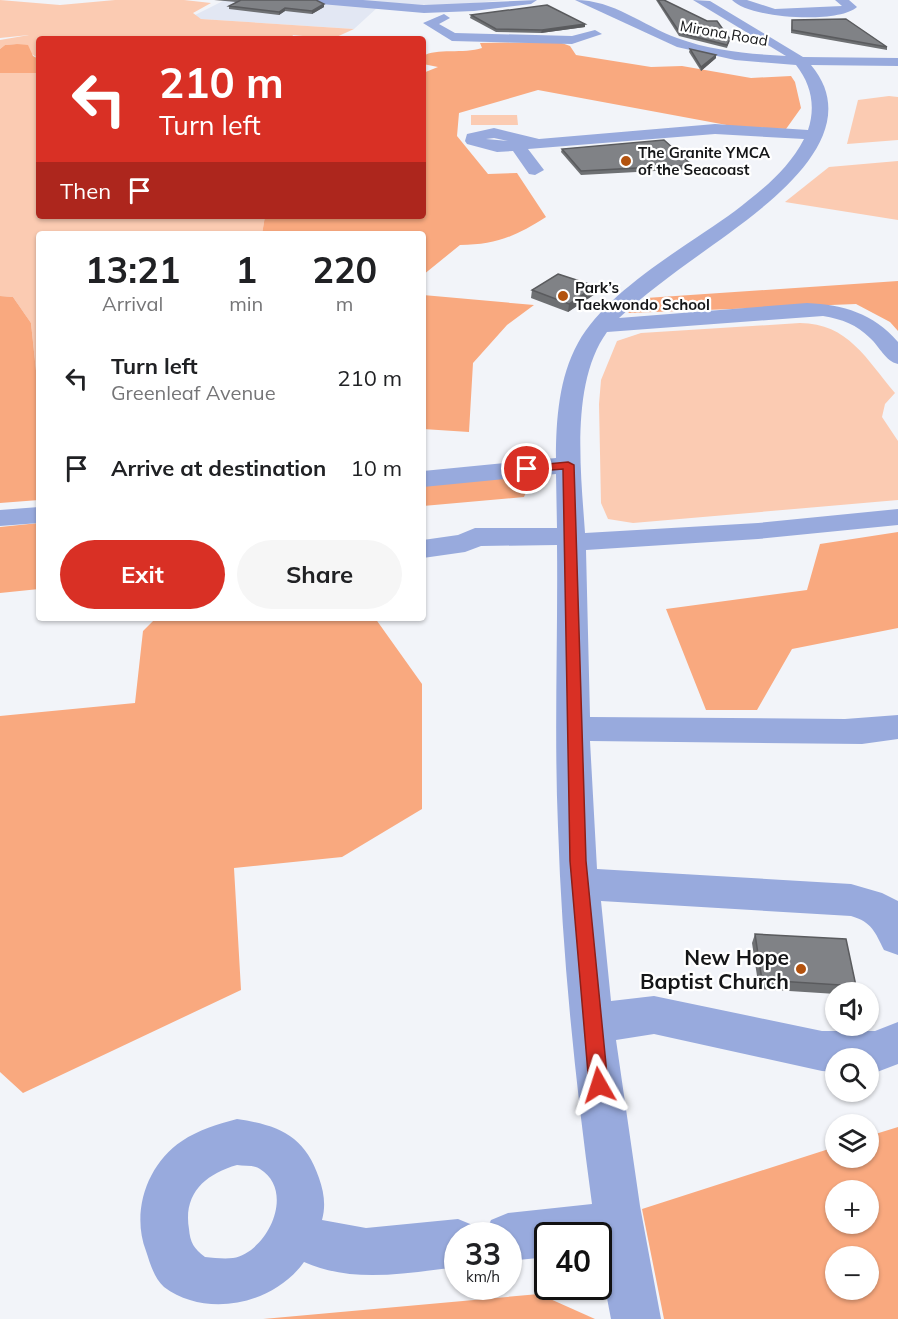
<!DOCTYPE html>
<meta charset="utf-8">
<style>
body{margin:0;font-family:Mulish,sans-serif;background:#f6f6f6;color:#202124;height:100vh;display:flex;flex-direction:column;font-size:22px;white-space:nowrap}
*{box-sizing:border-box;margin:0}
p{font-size:20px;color:#757577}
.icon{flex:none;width:33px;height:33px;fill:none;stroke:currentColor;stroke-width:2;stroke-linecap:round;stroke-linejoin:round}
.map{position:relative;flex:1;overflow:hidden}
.drawer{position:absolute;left:36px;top:231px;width:390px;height:390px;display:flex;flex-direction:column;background:#fff;border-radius:6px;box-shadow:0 2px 4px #0004}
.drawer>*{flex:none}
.hud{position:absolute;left:36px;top:36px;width:390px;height:183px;border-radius:6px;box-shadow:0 2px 4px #0004;background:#d93025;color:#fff;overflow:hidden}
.controls{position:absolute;left:825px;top:982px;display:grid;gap:12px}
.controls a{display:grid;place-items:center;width:54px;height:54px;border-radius:50%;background:#fff;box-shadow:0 2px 4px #0004;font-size:30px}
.speed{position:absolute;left:444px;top:1222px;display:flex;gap:12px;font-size:30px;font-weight:700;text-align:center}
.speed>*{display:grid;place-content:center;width:78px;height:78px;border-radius:50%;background:#fff;box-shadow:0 2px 4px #0004;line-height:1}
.speed small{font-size:15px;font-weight:400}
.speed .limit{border:3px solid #111;border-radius:9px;background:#fff;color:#111}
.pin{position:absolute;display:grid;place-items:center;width:51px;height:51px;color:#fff;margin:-26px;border:3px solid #fff;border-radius:50%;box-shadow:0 2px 6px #0007}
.me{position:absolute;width:66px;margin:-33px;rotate:354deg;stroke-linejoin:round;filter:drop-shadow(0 0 4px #0008)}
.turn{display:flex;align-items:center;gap:21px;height:126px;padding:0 24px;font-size:27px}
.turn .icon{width:78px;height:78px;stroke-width:2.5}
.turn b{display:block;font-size:42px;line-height:51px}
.then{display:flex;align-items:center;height:57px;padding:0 24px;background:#0003;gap:12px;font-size:22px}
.eta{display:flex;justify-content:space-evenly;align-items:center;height:102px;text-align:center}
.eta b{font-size:36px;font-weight:700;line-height:42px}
.button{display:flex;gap:12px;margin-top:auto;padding:12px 24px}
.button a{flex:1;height:69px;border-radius:36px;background:#d93025;color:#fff;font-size:24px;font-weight:700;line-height:69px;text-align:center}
.button a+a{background:#f6f6f6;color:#202124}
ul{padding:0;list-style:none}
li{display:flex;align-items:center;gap:18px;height:90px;padding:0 24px}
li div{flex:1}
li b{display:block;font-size:22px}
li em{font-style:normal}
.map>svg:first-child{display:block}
.built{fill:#e2e7f3}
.green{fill:#fbcbb2}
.forest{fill:#f9a97f;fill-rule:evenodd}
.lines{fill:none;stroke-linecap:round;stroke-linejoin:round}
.minor{fill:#98aadd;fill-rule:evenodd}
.wall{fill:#6e7073}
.shaded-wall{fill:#5a5b5e}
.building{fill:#808286;stroke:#5a5b5e;stroke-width:1.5}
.route{fill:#d93025;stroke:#8d1f18;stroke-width:1.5}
.poi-dot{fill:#b3530f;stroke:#fff;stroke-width:2}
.labels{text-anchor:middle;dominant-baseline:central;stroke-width:4.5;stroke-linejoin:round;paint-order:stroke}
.far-street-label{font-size:15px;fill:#151618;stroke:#fff}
.far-poi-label{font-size:15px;font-weight:bold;fill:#151618;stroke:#fff;text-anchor:start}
.near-poi-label{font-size:21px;font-weight:bold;fill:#151618;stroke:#fff;text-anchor:end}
</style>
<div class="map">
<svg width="898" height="1319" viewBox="0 0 898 1319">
<rect width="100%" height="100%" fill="#f2f4f9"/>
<!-- built -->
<g class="built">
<polygon points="225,0 299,0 378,7 354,29 201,19 193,16"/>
<polygon points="342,0 505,0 443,6"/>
</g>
<!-- green -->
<g class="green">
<polygon points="0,0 60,5 115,0 184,0 211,3 193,13 201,19 354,29 332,39 293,35 291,39 39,39 39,59 17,44 5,45 0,49 0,40 29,35 0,38"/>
<polygon points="0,73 39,73 39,216 265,216 262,234 39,234 39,399 31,323 13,297 0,296"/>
<polygon points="889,96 898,97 898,140 847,144 858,100"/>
<polygon points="471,115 517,115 518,125 471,125"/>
<polygon points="898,161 898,220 785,202 829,167"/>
<path d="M800 323C848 323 867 360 895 393L885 404 882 417 898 441V500L633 523 608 519 601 503 599 404 601 380 617 341 641 333Z"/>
</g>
<!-- forest -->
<g class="forest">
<path d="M559 42 570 46 576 55 651 67 682 66 751 78 791 76 795 82 801 108 786 129 732 126 538 90 459 113 457 136 488 174 517 173 546 217C516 236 496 245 460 245L423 275V234H262L265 216H423V73L438 67 423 64V56C436 48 464 54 482 48L480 43Z"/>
<polygon points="17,44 28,45 33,56 39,59 39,73 0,73 0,49 5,45"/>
<polygon points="898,281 898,331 890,322 856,304 628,313 646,298"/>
<polygon points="423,295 534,305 507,325 473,363 469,432 423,429"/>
<polygon points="0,296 13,297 31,323 39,399 39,500 0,503"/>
<polygon points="515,475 530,482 524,497 423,506 423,484"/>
<polygon points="39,523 39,589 0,593 0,527"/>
<polygon points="898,532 898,628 792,649 757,710 706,710 666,609 807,590 820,544"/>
<polygon points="156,618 375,618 422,684 422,809 342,857 234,868 241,990 23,1093 0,1072 0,716 135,703 143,631"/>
<path d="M898 1127V1319H664L642 1209 835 1147 836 1158H868L869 1136ZM836 1191H868V1224H836ZM836 1257H868V1290H836Z"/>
<polygon points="539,1294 595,1319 263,1319"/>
</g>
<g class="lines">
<!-- minor -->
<g class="minor">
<polygon points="315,0 363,0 424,5 537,0 531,4 474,11 424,13 321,4"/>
<path d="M575 0C614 0 642 25 677 38 712 51 750 54 786 56L693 0 710 1 803 57 898 58V66L811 65C874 140 749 218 699 255 671 275 644 295 619 318L807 303C844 305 873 313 898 342V364C885 361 880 347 870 338 857 325 842 319 823 316L607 332C570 383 581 473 585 533L758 523 898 509V525L758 539 586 550 590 717 845 719 898 715V739L862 744 590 741 597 869 851 884 882 893 898 901V955L884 950C875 932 872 922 851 916L601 901 611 1001 654 996 822 1031H875L898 1022V1064L877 1072H868V1059H836V1072L822 1071 654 1034 616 1040 640 1206 661 1319H611L598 1251V1236H548V1257L508 1261V1236H484L491 1220 508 1213 592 1204C575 1079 562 953 558 827 554 733 558 639 557 545L481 546 465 552 423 558V540L458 535 475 528H557L556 474 423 487V471L556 458C556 420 559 377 578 343 607 290 687 246 735 211 762 190 788 170 804 139L715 134 528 149 544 170 535 175 529 174 513 151 497 152 467 144 465 141 467 134 494 128 539 139 715 124 808 130C816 106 811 84 796 65L735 60 677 47ZM494 138 508 141 486 139Z"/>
<path d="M732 0H747L775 9 842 6 835 0H849L857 7C839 24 750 19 732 0Z"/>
<polygon points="444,14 450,18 439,24 455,33 572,36 595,30 602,34 572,44 452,41 423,23"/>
<polygon points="39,507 39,523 0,526 0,510"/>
<path d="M237 1119C279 1125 305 1136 319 1178 324 1192 326 1206 322 1220L366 1228 458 1219 475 1226 479 1236H458V1267C405 1273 354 1284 304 1262 274 1304 207 1319 164 1287 154 1278 150 1263 146 1251 131 1212 147 1164 182 1141 198 1130 218 1124 237 1119ZM237 1165C244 1166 255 1165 260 1169 296 1191 268 1252 233 1258 225 1259 214 1258 205 1257 194 1249 190 1242 189 1229 183 1194 205 1174 237 1165Z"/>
</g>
</g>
<!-- wall -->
<g class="wall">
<polygon points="214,0 316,0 324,7 312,14 285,11 279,15 229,9 229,6 236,2"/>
<polygon points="656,0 664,0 707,21 729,42 727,48 679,36"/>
<polygon points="471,15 585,24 585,27 541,33 496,32 470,18"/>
<polygon points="792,20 887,47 887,50 791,33"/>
<polygon points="690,49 716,58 701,71 689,52"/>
<polygon points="562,149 692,165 692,169 581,175 561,152"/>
<polygon points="595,286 595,294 568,312 531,298 532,290"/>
<polygon points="755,934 856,986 852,993 836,993 836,994 759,989 752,943"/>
</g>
<!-- shaded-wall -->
<g class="shaded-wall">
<polygon points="324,4 324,7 312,14 312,11"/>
<polygon points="285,8 285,11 279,15 279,12"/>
<polygon points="585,24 585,27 541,33 542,30"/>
<polygon points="716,55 716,58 701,71 701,67"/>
<polygon points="595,286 595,294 568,312 569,304"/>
</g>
<!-- building -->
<g class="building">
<polygon points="241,0 316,0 324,4 312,11 285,8 279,12 229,6"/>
<polygon points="658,0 664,0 707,21 717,21 730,39 727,45 680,33"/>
<polygon points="547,5 585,24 542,30 496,29 471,15"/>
<polygon points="846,19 887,47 792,30 792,20"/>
<polygon points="690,49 716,55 701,67"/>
<polygon points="664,140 692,165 581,171 562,149"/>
<polygon points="558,274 595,286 569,304 532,290"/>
<polygon points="755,934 846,939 856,986 762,980"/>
</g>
<!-- route -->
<polygon class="route" points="568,462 574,465 586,861 608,1085 606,1092 599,1094 592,1092 589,1085 570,861 563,469 527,472 521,469 527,466"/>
<!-- markers -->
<g class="poi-dot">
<circle cx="626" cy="161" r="6"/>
<circle cx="563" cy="296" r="6"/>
<circle cx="801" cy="969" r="6"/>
</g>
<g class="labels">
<!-- far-street labels -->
<g class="far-street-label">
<text transform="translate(724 33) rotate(10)">Mirona Road</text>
</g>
<!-- far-poi labels -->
<g class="far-poi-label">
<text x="638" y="152">The Granite YMCA<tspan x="638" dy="17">of the Seacoast</tspan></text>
<text x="575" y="287">Park’s<tspan x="575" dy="17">Taekwondo School</tspan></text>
</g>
<!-- near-poi labels -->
<g class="near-poi-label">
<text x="789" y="957">New Hope<tspan x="789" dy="24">Baptist Church</tspan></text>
</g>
</g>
</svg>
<div class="controls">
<a><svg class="icon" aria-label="sound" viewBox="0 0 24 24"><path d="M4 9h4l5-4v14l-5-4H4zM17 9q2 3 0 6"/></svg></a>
<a><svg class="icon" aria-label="search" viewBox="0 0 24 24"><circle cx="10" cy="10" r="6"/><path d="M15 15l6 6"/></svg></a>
<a><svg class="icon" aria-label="layers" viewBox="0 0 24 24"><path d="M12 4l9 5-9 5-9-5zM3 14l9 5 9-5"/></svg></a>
<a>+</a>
<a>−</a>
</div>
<div class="speed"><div>33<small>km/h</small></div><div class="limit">40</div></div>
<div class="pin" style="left:527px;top:469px;background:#d93025"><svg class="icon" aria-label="arrive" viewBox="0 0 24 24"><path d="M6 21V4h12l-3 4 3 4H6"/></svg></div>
<svg class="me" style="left:599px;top:1085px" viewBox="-20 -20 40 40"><path d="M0-17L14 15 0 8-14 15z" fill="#d93025" stroke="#fff" stroke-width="4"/></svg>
<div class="hud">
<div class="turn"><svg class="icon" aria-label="left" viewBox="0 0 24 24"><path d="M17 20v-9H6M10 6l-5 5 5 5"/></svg><div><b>210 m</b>Turn left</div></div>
<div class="then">Then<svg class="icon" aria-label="arrive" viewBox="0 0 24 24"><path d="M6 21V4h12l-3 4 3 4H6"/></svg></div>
</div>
<section class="drawer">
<div class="eta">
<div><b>13:21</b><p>Arrival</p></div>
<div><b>1</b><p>min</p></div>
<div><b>220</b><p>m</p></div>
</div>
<ul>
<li><svg class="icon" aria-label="left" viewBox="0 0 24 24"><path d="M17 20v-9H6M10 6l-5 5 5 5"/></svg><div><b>Turn left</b><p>Greenleaf Avenue</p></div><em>210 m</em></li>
<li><svg class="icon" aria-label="arrive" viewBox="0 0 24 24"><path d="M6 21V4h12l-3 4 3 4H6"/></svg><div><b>Arrive at destination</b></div><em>10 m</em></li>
</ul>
<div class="button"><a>Exit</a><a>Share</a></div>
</section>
</div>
